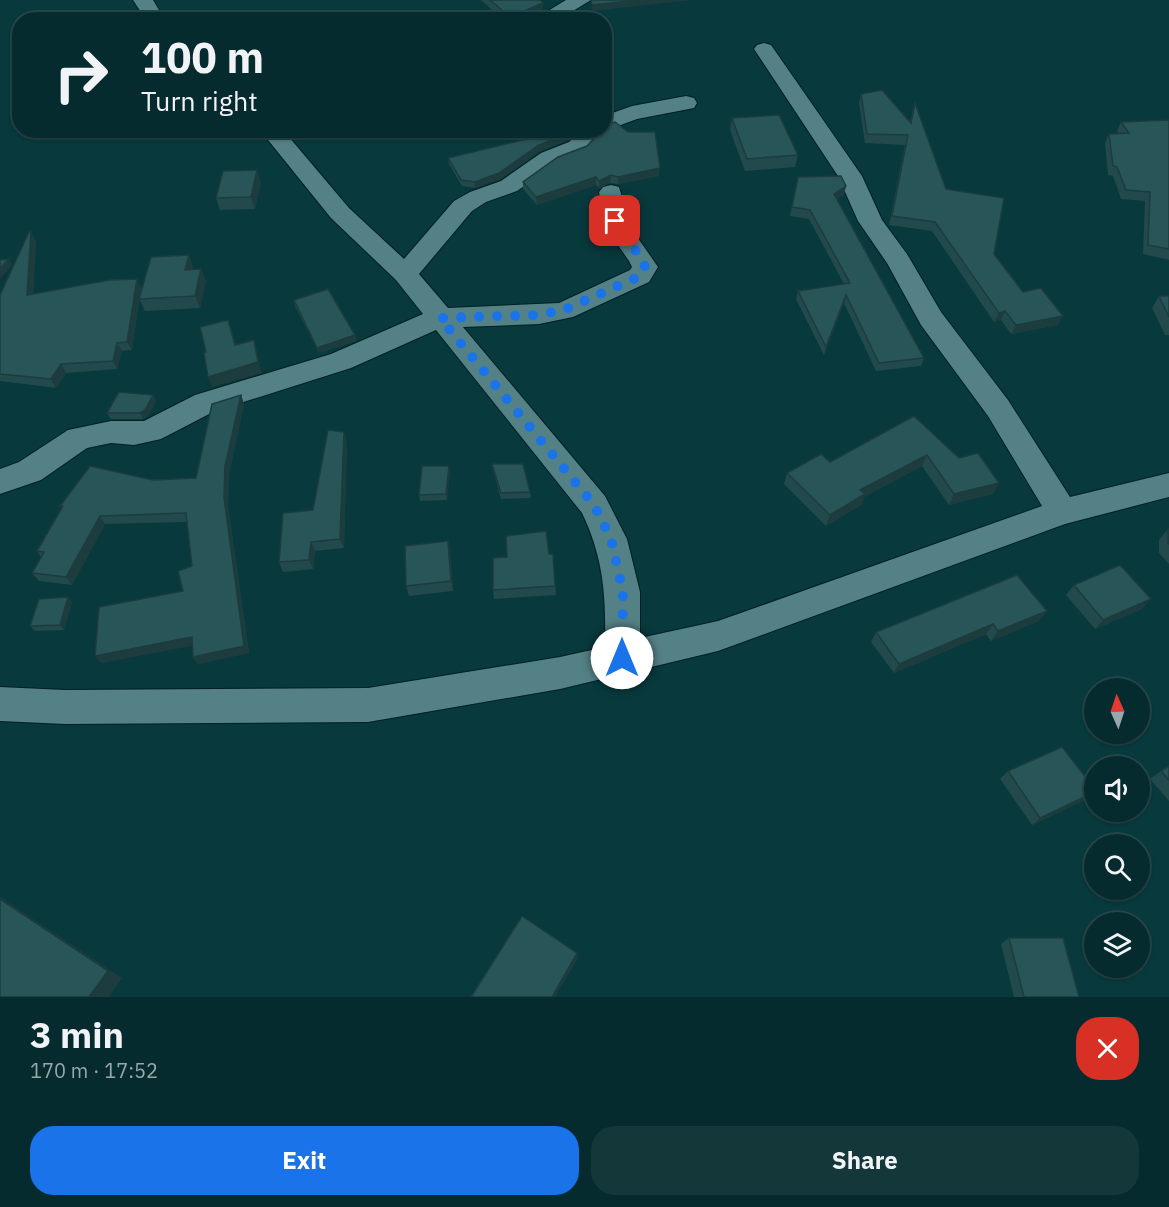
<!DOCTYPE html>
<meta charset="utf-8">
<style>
body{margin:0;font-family:"IBM Plex Sans",sans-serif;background:#14373a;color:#f1f3f6;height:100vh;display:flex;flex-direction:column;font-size:22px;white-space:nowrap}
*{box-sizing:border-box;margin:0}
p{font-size:20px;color:#98a7aa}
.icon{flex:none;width:33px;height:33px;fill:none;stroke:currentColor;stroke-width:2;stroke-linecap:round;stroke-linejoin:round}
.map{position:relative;height:997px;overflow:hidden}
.details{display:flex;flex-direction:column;background:#062b2e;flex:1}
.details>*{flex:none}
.banner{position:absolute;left:12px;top:12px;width:600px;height:126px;border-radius:24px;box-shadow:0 2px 4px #0004,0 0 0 2px #27474a;background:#062b2e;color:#f1f3f6;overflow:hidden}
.needle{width:39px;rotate:357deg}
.buttons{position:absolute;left:1084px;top:678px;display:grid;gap:12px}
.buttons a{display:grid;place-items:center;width:66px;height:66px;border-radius:50%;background:#062b2e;box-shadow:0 2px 4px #0004,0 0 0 2px #27474a;font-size:30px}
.pin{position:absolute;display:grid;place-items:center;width:51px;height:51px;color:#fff;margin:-26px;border-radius:12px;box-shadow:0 3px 9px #0006}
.me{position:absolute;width:66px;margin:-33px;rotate:0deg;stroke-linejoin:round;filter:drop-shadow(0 0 4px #0008)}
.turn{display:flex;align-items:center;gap:21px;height:126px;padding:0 30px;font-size:27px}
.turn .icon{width:78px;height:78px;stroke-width:2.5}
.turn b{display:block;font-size:42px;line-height:51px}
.round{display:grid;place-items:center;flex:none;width:63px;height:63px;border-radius:24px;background:#14373a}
.head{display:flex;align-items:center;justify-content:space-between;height:102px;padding:0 30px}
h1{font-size:36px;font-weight:700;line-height:45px}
.action{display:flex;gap:12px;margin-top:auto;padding:12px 30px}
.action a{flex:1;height:69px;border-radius:24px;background:#1a73e8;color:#fff;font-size:24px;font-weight:700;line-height:69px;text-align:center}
.action a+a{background:#14373a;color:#f1f3f6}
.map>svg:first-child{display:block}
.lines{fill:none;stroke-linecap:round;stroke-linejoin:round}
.street-casing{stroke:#001f22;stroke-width:2}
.street{fill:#548185;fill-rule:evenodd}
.wall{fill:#22494c}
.shaded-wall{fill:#1c3c3e}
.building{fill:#285558;stroke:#1c3c3e;stroke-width:1.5}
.route{stroke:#1a73e8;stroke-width:10;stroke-dasharray:0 18}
</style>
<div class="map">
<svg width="1169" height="997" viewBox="0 0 1169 997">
<rect width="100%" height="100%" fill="#08393d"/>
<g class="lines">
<!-- street casing -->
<g class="street-casing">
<g id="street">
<polygon points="133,0 153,0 165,20 146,20"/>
<polygon points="566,0 591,0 558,20 533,20"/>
<path d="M764 43 771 45 862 176 882 220 907 254 941 312 1008 400 1070 497 1169 473V497L1065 524 718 651 560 689 368 722 65 724 0 721V687L65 690 368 688 560 657 605 647C606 597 604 559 582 513L436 330 351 368 215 411 161 439 134 445 111 443 87 448 41 480 0 494V469L19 462 68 430 111 421H144L195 395 331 354 423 314 396 280 331 218 260 130H283L349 208 404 259 454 201 470 192 501 181 541 153 569 142 582 130H604V116L632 106 686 96 694 98 697 103 694 108 637 119 607 130 585 152 557 163 517 191 486 202 472 211 419 274 448 308 559 303 630 270 632 267 629 261 606 228 599 192 603 187 611 185 619 187 631 228 658 267 649 282 573 317 539 324 463 327 605 496 627 539 640 592V638L718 621 1042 506 988 416 921 325 887 263 858 221 838 176 754 49 757 45Z"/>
</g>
</g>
<!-- street -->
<use href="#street" class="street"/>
</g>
<!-- wall -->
<g class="wall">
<polygon points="481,0 540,0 543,3 543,11 524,20 503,20"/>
<polygon points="861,94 910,122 915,103 946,189 1023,292 1058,325 1011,334 1001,320 994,322 932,231 889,225 905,145 865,143 859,103"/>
<polygon points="732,118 798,155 795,167 745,171 730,130"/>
<polygon points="1169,120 1169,260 1143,254 1145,201 1121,199 1113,176 1108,175 1105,143 1109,134 1118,133 1117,131 1121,122"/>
<polygon points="532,134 571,137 568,140 540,151 500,179 475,188 462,186 449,164 448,158 532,138"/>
<polygon points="558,157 659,176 618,184 610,183 599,188 596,185 537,205 523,189 523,182"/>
<polygon points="798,177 846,186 844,194 837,199 924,358 921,366 876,371 844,303 824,355 796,299 798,291 844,284 809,219 790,216"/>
<polygon points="261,182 255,209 220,210 216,198"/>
<polygon points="36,241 33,294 141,287 132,350 122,351 117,369 66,373 56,388 0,381 0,295"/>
<polygon points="193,267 193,270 201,269 206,281 200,308 145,311 139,299"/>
<polygon points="1159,296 1169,296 1169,335 1165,335 1152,308"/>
<polygon points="294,300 355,335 356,341 319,353 295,306"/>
<polygon points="241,395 244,404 229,475 228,505 249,653 198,664 193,657 193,645 101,663 183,591 192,566 187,522 105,524 72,585 39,581 32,573 41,557 37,551 62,508 60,506 153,480 196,478"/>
<polygon points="156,401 148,416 143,419 111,419 107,413"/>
<polygon points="914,416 993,494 949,505 922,466 864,497 861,505 826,526 784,484 787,473 830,462"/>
<polygon points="347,442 344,548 315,551 313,569 283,572 279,562 313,510"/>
<polygon points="492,464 530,492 531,498 501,499 493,470"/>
<polygon points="450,471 447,500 420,501 419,495"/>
<polygon points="1168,529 1169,529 1169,564 1159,553 1159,540"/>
<polygon points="448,541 450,551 453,591 409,596 406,586"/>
<polygon points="549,554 553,554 556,595 494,599 493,590"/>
<polygon points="1074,585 1142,609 1095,629 1066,595"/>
<polygon points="68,597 72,602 64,630 35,631 30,626"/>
<polygon points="1039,621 991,641 986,634 894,673 871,642 876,632"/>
<polygon points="1169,766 1169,801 1150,779 1161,771"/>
<polygon points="1008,771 1087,799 1032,825 1000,779"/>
<polygon points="1009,938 1079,997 1014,997 1001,944"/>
</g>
<!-- shaded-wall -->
<g class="shaded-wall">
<polygon points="639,0 692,0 592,11 592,5"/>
<polygon points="543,3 543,11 524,20 510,20 510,17"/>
<polygon points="571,131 571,137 568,140 540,151 500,179 475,188 475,182 539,145"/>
<polygon points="660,168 659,176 618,184 618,177"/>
<polygon points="257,170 261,182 255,209 251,197"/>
<polygon points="611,175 610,183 599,188 599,181"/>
<polygon points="596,177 596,185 537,205 536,197"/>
<polygon points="846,186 844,194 832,202 834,194"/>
<polygon points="31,232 36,241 33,304 27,295"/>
<polygon points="189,255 193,267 190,282 185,270"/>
<polygon points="9,259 12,265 0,279 0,268"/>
<polygon points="201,269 206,281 200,308 195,296"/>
<polygon points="137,279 141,287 132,350 127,342"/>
<polygon points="846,295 844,303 824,355 826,347"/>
<polygon points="1005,311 1001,320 994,322 999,313"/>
<polygon points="1063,316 1058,325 1011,334 1016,325"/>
<polygon points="228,320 232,331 239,355 235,345"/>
<polygon points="355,335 356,341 319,353 317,348"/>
<polygon points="254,340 257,351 262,373 212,387 208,377"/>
<polygon points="117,343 122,351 117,369 113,361"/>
<polygon points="61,364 66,373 56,388 51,379"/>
<polygon points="153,395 156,401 148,416 143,419 140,413"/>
<polygon points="241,395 244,404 229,475 228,505 249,653 198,664 193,657 224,497 225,466"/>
<polygon points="344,432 347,442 344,548 340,539"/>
<polygon points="927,455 922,466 864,497 861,505 826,526 830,515 860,490"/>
<polygon points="449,466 450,471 447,500 446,494"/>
<polygon points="999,483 993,494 949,505 954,494"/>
<polygon points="100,516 105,524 72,585 66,577"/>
<polygon points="448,541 450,551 453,591 451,581"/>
<polygon points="311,542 315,551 313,569 309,560"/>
<polygon points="68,597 72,602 64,630 60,625"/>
<polygon points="1151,599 1142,609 1095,629 1103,620"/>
<polygon points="1047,611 1039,621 991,641 998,631"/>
<polygon points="993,624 986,634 894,673 899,664"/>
<polygon points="192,637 197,645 101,663 95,656"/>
<polygon points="1095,792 1087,799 1032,825 1040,818"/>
<polygon points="0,897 122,978 109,997 89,997 0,899"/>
<polygon points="577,953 578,958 555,997 552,997"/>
</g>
<!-- building -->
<g class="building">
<polygon points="490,0 540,0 543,3 510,17"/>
<polygon points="591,0 639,0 592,5"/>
<polygon points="882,90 911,123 915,103 946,189 1004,198 994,254 1023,292 1041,288 1063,316 1016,325 1005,311 999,313 935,222 892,216 908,135 867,134 861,94"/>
<polygon points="779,115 798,155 747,159 732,118"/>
<polygon points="1169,120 1169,249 1148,245 1150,192 1126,190 1117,167 1113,166 1109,134 1129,133 1121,122"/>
<polygon points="615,122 628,132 655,132 660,168 618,177 611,175 599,181 596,177 536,197 523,182 558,157 587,146 602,130 604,130 604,128 608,124"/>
<polygon points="542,130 571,131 568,134 539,145 499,173 475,182 461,180 448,158 535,137 532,134"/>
<polygon points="257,170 251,197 216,198 223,171"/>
<polygon points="841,176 846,186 834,194 924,358 879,363 846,295 826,347 798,291 850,283 810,210 792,207 798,177"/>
<polygon points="29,232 31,232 27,295 109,280 137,279 127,342 117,343 113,361 61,364 51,379 0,374 0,295"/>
<polygon points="189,255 185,270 201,269 195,296 139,299 151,257"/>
<polygon points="9,259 0,268 0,260"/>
<polygon points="328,289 355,335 317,348 294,300"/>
<polygon points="1159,296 1169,296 1169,317"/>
<polygon points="228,320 235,345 254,340 258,362 208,377 204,353 206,352 200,327"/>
<polygon points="119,392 153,395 145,410 140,413 107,413"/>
<polygon points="241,395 225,466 224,497 244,646 193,657 192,637 95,656 99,607 183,591 178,571 192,566 186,513 100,516 66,577 32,573 44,552 37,551 63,506 60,506 90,466 153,480 196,478 212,404"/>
<polygon points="914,416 959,458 978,453 999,483 954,494 927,455 860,490 865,494 830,515 787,473 821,454 830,462"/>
<polygon points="328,430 344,432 340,539 311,542 309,560 279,562 283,513 313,510"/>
<polygon points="492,464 523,464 530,492 501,493"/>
<polygon points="422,466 449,466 446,494 419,495"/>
<polygon points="1168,529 1169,529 1169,544 1168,543"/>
<polygon points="546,531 549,554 553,554 555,586 493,590 493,558 507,557 506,536"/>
<polygon points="448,541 451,581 406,586 405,546"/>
<polygon points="1120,565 1151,599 1103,620 1074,585"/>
<polygon points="1017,575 1047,611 998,631 993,624 899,664 876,632"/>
<polygon points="68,597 60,625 30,626 39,599"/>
<polygon points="1062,747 1095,789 1095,792 1040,818 1008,771"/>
<polygon points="1169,766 1169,780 1161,771"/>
<polygon points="0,899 108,971 89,997 0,997"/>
<polygon points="522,916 577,953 552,997 471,997"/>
<polygon points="1009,938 1063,938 1079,997 1024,997"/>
</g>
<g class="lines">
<!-- route -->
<path class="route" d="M615 221C624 238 638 250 645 267L640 276 564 310 538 315 440 318 594 505 611 539 623 592 622 658"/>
</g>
</svg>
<div class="buttons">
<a><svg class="needle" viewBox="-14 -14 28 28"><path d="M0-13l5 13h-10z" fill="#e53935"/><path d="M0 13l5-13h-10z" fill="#98a7aa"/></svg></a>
<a><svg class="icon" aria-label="sound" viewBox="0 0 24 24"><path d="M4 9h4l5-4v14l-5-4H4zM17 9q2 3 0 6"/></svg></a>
<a><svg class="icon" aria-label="search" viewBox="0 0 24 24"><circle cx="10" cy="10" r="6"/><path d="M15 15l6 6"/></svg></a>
<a><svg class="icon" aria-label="layers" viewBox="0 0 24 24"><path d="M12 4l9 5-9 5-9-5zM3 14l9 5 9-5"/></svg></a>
</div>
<div class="pin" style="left:615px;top:221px;background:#d93025"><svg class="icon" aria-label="arrive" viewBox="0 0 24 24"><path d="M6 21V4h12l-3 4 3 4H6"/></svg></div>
<svg class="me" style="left:622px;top:658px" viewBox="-20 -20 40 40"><circle r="19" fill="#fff"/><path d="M0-13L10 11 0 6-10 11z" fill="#1a73e8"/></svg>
<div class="banner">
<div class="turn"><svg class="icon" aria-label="right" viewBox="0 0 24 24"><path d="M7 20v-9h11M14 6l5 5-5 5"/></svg><div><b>100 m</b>Turn right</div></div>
</div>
</div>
<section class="details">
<div class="head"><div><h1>3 min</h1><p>170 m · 17:52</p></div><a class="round" style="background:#d93025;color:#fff"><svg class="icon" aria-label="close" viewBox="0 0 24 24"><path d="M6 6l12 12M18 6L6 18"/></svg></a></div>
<div class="action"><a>Exit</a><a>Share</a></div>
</section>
